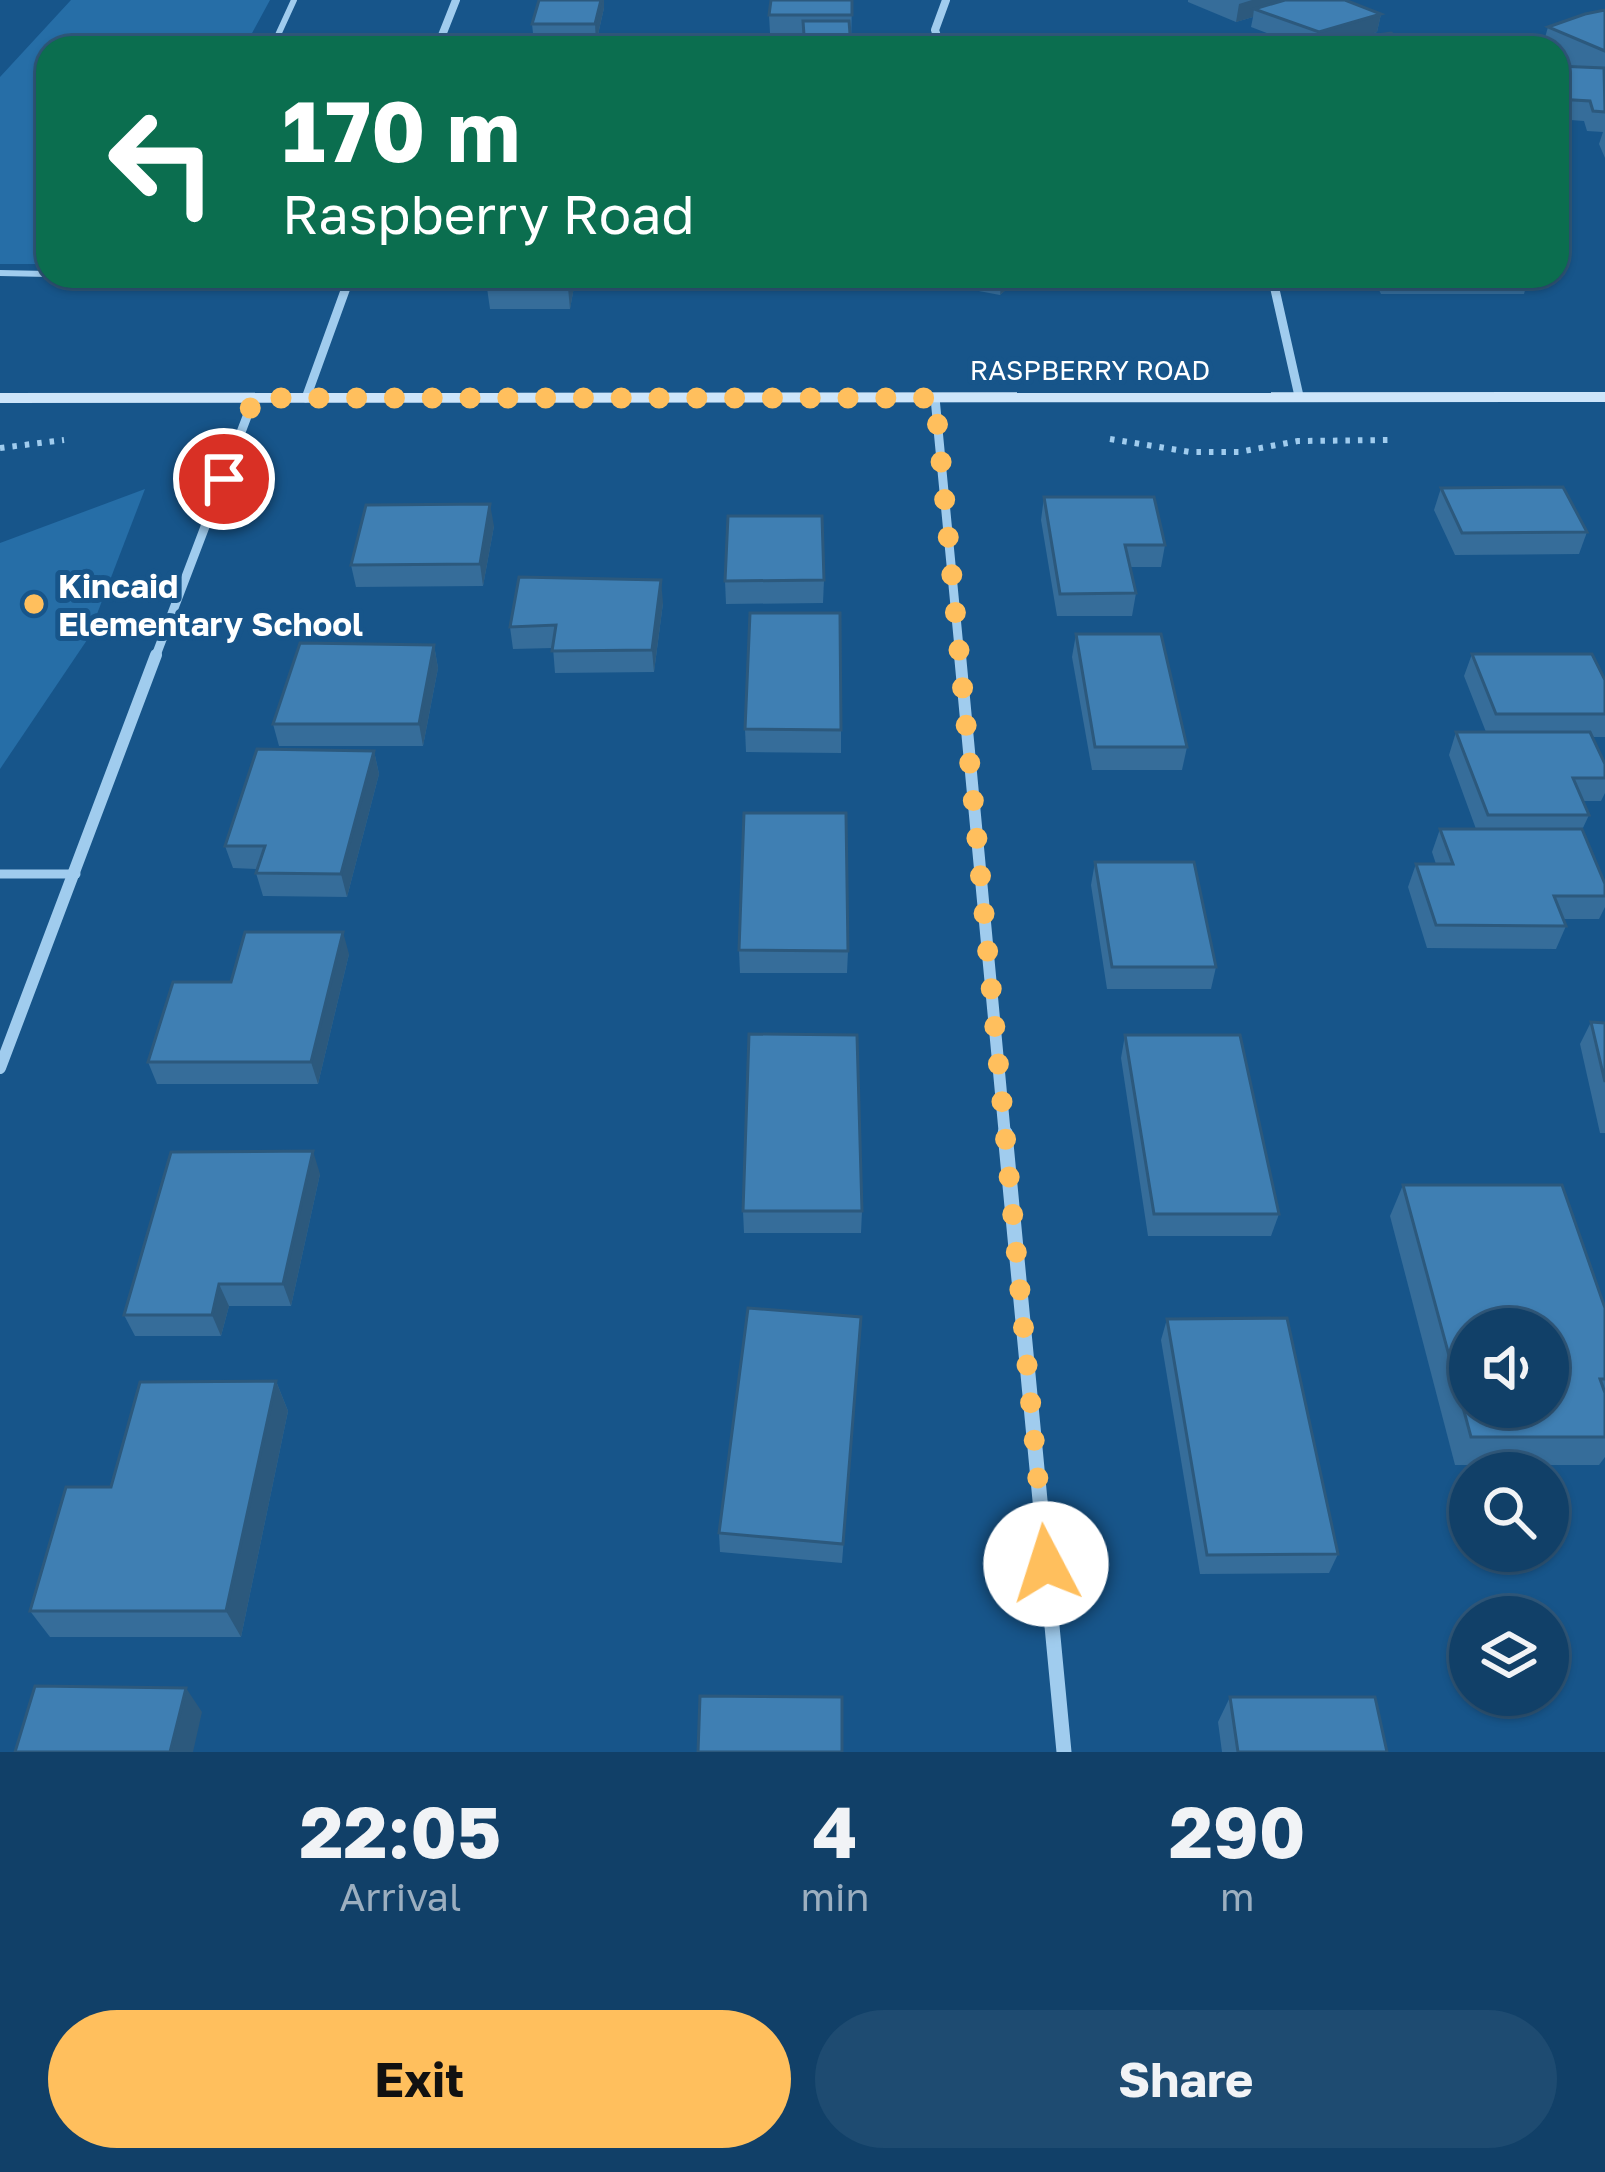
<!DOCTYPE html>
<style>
body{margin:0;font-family:"Golos Text",sans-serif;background:#1e4b71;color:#f1f3f6;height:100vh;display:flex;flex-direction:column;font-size:45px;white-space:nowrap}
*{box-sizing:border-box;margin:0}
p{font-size:39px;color:#9cafc0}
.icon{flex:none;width:66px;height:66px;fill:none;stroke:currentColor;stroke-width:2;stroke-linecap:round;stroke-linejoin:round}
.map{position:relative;height:1752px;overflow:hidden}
.drawer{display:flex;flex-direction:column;background:#114068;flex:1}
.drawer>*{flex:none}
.banner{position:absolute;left:36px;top:36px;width:1533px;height:252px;border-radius:36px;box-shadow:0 3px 9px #0004,0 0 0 3px #30597c;background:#0b6e4f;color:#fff;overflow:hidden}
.controls{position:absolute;left:1449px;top:1308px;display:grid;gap:24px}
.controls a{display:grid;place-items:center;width:120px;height:120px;border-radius:50%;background:#114068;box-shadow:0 3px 9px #0004,0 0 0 3px #30597c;font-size:60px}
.pin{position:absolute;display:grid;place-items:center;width:102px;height:102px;color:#fff;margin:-51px;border:6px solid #fff;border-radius:50%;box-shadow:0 3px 12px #0007}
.me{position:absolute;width:132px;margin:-66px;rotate:355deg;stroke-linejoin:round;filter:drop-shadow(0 0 9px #0008)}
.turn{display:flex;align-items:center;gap:42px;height:252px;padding:0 48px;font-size:54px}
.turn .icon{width:156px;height:156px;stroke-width:2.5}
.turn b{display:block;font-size:84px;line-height:102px}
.eta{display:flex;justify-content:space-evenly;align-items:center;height:204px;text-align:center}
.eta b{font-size:72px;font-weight:700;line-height:84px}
.primary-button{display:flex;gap:24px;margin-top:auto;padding:24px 48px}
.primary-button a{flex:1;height:138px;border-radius:72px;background:#ffbf5d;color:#111;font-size:48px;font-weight:700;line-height:138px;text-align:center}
.primary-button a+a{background:#1e4b71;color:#f1f3f6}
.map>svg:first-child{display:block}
.green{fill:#266ea7}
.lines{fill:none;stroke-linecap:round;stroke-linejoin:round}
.path{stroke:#a0ccee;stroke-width:6;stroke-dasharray:4.5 8;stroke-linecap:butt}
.service-far1{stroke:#a0ccee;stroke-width:6}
.service{stroke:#a0ccee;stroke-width:9}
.minor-far3{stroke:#a0ccee;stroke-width:8}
.minor-far2{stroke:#a0ccee;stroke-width:9}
.minor-far1{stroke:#a0ccee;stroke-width:12}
.minor{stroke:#a0ccee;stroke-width:15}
.secondary{fill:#cde5fa;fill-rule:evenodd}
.wall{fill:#366d9a}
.shaded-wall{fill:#2c597d}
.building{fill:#3f7fb3;stroke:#2c597d;stroke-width:3;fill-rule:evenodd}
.route{stroke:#ffbf5d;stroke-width:21;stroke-dasharray:0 37.8}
.poi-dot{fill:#ffbf5d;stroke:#17558a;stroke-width:4.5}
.labels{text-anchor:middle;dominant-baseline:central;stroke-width:10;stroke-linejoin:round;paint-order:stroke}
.far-street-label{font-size:27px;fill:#fff;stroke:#17558a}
.poi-label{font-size:33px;font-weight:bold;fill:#fff;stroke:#17558a;text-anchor:start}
</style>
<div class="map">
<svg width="1605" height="1752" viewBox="0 0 1605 1752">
<rect width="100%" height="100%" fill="#17558a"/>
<!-- green -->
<g class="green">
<polygon points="71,0 270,0 244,48 48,48 48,264 0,264 0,77"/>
<polygon points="145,489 87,640 0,769 0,543"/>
</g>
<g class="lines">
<!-- path -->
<g class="path">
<polyline points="1110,439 1190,452 1239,452 1298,441 1393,440"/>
<polyline points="0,448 64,440"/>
</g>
<!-- service-far1 -->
<g class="service-far1">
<polyline points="272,48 294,0"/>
<polyline points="0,273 48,274"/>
</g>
<!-- service -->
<polyline class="service" points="0,874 76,874"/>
<!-- minor-far3 -->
<g class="minor-far3">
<polyline points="437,48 456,0"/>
<polyline points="941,48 935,30 946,0"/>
<polyline points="1272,276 1275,288"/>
<polyline points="346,288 350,276"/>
</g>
<!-- minor-far2 -->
<g class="minor-far2">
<polyline points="1274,285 1299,396"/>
<polyline points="306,398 347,285"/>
<polyline points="935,398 960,658"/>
<polyline points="155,658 254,398"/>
</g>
<!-- minor-far1 -->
<g class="minor-far1">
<polyline points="960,655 1005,1136"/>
<polyline points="0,1068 156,655"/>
</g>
<!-- minor -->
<polyline class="minor" points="1005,1133 1064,1752"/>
<!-- secondary -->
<polygon class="secondary" points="1605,392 1605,402 0,403 0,393"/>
</g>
<!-- wall -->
<g class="wall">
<polygon points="539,0 604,0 604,8 597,39 652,39 653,48 546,48 548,42 534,42 532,24"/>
<polygon points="852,0 851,48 779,48 804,33 770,33 769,15"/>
<polygon points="1188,0 1345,0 1381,14 1377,32 1359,38 1412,48 1307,48 1251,27 1253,17 1236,22 1188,2"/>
<polygon points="1605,10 1605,158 1599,144 1603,132 1587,131 1584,121 1557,119 1557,66 1569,66 1557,61 1557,48 1542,48 1548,27"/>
<polygon points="471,276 576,276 570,309 490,309 487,288 488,282 472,282"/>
<polygon points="899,276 1022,276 1000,295"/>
<polygon points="1041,276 1186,276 1184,285 1063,285 1042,282"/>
<polygon points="1372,276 1529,276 1524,294 1381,294"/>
<polygon points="1441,488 1587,532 1579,554 1455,555 1434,510"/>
<polygon points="1044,497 1165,545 1161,567 1130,567 1136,593 1132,616 1057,616 1041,520"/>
<polygon points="494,526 483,586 356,587 351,565"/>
<polygon points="824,580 823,603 726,604 725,581"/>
<polygon points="663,603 654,672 555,673 553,648 513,649 510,627"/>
<polygon points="1076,634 1187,747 1182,770 1092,770 1072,657"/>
<polygon points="434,645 438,668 423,746 279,746 273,724"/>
<polygon points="1472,654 1605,714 1605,737 1593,737 1605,764 1605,793 1601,801 1582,801 1589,815 1582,830 1605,884 1605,907 1599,919 1563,919 1566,926 1556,949 1427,948 1408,887 1416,864 1436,864 1432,852 1440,829 1476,829 1449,755 1456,732 1486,732 1464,676"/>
<polygon points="745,729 841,730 841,753 746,752"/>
<polygon points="374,751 379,774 347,897 263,896 256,873 257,869 233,868 225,846"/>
<polygon points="1095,862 1216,967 1211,989 1107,989 1091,885"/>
<polygon points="739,950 848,951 847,973 740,973"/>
<polygon points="349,954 318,1084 157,1084 148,1062 231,982"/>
<polygon points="1591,1022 1605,1023 1605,1133 1600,1133 1580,1044"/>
<polygon points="1125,1035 1279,1214 1271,1236 1148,1236 1121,1058"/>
<polygon points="320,1174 291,1306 229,1306 221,1336 135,1336 124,1315"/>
<polygon points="1403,1185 1605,1308 1605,1457 1599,1465 1455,1465 1390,1216"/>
<polygon points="743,1211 862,1211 861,1233 744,1233"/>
<polygon points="861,1317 842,1563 720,1552 719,1533"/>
<polygon points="1167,1319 1338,1554 1329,1573 1200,1574 1161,1340"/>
<polygon points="276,1381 288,1411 241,1637 50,1637 30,1611 111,1487"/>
<polygon points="1230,1697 1387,1752 1222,1752 1218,1722"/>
</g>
<!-- shaded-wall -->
<g class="shaded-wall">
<polygon points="601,0 604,0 604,8 596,43 595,24"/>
<polygon points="1252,0 1313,0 1254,9 1253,17 1236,22 1239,4"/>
<polygon points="1381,14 1377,32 1326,48 1320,43 1319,48 1316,48 1319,32"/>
<polygon points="570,276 576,276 570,309 568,288"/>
<polygon points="1002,276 1022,276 1000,295"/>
<polygon points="490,504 494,526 483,586 480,564"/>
<polygon points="661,580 663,603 654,672 652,650"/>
<polygon points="434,645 438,668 423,746 419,724"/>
<polygon points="374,751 379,774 347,897 341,874"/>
<polygon points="343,932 349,954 318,1084 311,1062"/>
<polygon points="313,1151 320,1174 291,1306 283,1284"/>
<polygon points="219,1284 229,1306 221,1336 212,1315"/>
<polygon points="276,1381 288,1411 241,1637 226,1611"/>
<polygon points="186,1688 202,1712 193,1752 170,1752"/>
</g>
<!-- building -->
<g class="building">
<polygon points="539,0 601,0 595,24 532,24"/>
<polygon points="771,0 852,0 852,15 769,15"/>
<polygon points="1285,0 1345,0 1381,14 1319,32 1254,9"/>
<polygon points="1605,10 1605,51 1548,27 1585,14"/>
<polygon points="803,21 849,21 851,47 779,47 779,35 804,35"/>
<polygon points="1391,33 1412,48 1326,48 1320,43"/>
<polygon points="549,39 652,39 651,48 546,48"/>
<polygon points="1557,66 1604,68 1605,112 1593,111 1590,101 1557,99"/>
<polygon points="490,276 570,276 568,288 487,288"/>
<polygon points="1563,487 1587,532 1462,533 1441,488"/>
<polygon points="1044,497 1154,497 1165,545 1125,545 1136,593 1060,594"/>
<polygon points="490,504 480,564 351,565 366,505"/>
<polygon points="728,516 822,516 824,580 725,581"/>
<polygon points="519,577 661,580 652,650 552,651 556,625 510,627"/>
<polygon points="750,613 840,613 841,730 745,729"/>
<polygon points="1076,634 1161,634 1187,747 1095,747"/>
<polygon points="300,643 434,645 419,724 273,724"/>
<polygon points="1472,654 1592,654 1605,680 1605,714 1496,714"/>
<polygon points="1456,732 1590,732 1605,764 1605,778 1573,778 1589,815 1488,815"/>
<polygon points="257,749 374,751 341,874 256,873 265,846 225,846"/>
<polygon points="744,813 846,813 848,951 739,950"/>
<polygon points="1440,829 1582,829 1605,884 1605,896 1554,896 1566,926 1436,925 1416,864 1453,864"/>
<polygon points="1095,862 1194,862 1216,967 1112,967"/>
<polygon points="245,932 343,932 311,1062 148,1062 173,982 231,982"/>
<polygon points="1591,1022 1605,1023 1605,1082"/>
<polygon points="749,1034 857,1035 862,1211 743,1211"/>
<polygon points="1125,1035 1240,1035 1279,1214 1154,1214"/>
<polygon points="313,1151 283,1284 219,1284 212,1315 124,1315 171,1152"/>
<path d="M1403 1185H1562L1605 1308V1379H1600L1605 1393V1437H1471ZM1470 1329H1548V1407H1470Z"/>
<polygon points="748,1308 861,1317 843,1544 719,1533"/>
<polygon points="1287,1318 1338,1554 1207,1555 1167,1319"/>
<polygon points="276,1381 226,1611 30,1611 66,1487 111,1487 140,1382"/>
<polygon points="35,1686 186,1688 170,1752 15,1752"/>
<polygon points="700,1696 842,1697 842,1752 698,1752"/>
<polygon points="1230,1697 1375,1697 1387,1752 1238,1752"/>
</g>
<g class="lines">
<!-- route -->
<polyline class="route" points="224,479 254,398 935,398 1046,1564"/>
</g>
<!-- markers -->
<circle class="poi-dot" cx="34" cy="604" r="12"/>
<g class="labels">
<!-- far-street labels -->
<g class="far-street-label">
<text x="1090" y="370">RASPBERRY ROAD</text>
</g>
<!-- poi labels -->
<g class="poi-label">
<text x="58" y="585">Kincaid<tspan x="58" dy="38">Elementary School</tspan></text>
</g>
</g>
</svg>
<div class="controls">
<a><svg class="icon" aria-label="sound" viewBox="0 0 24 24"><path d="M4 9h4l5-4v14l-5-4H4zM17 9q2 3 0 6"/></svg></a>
<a><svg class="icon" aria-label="search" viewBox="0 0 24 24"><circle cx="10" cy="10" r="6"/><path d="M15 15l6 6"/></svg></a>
<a><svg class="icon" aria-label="layers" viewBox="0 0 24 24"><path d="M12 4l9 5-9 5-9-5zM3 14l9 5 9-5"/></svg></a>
</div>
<div class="pin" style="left:224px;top:479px;background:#d93025"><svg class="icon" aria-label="arrive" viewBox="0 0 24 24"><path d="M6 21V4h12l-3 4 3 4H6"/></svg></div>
<svg class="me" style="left:1046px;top:1564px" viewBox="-20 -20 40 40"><circle r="19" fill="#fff"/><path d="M0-13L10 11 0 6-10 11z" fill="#ffbf5d"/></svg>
<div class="banner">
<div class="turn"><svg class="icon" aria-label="left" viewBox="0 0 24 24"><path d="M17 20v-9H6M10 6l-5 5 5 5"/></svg><div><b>170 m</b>Raspberry Road</div></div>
</div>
</div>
<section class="drawer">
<div class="eta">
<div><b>22:05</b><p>Arrival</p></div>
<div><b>4</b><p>min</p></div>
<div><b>290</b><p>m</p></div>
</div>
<div class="primary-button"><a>Exit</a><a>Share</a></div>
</section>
